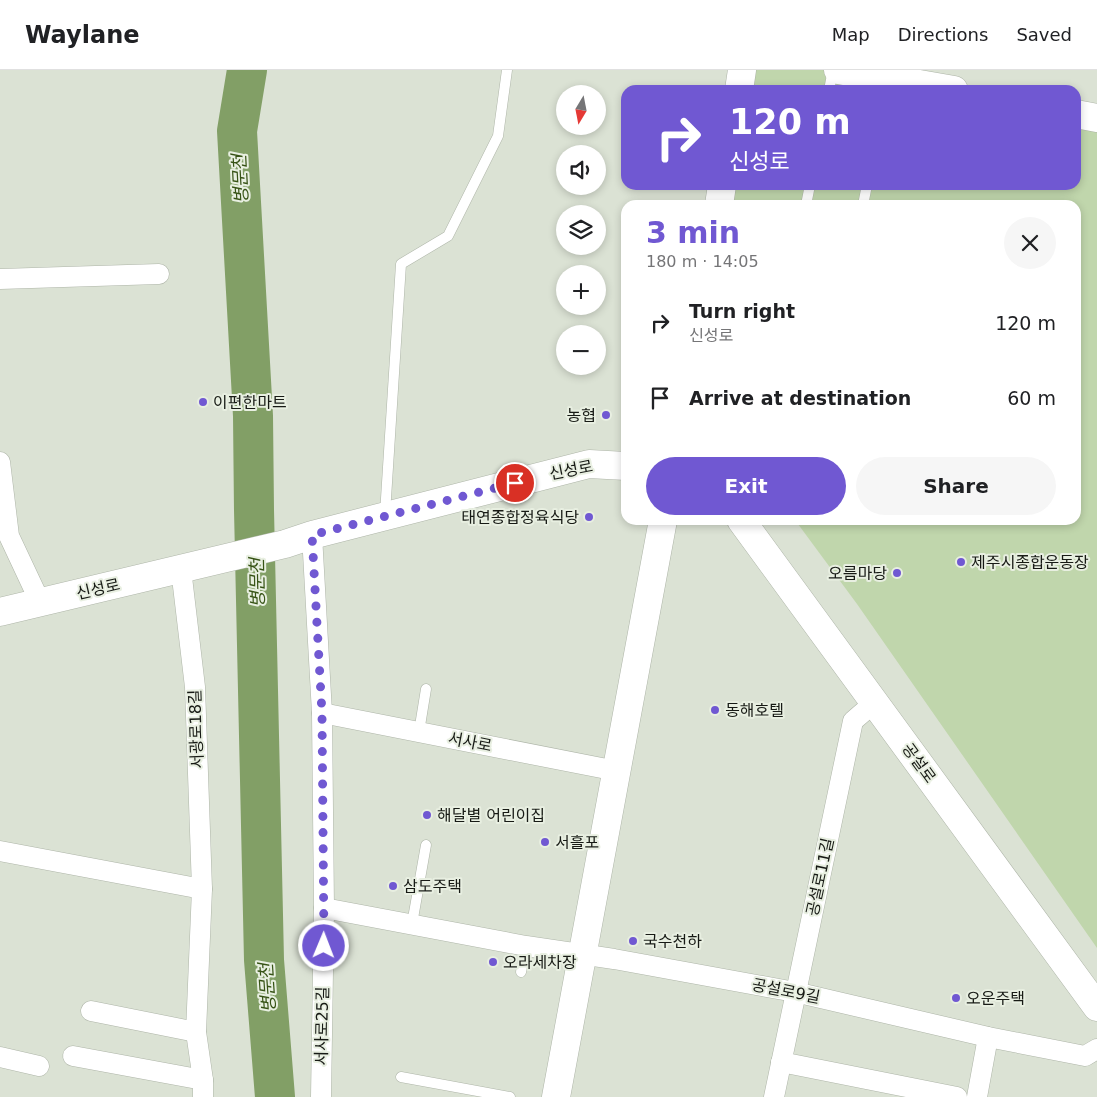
<!DOCTYPE html>
<meta charset="utf-8">
<style>
body{margin:0;font-family:"DejaVu Sans","Noto Sans KR",sans-serif;background:#f6f6f6;color:#202124;height:100vh;display:flex;flex-direction:column;font-size:19px;white-space:nowrap}
*{box-sizing:border-box;margin:0}
p{font-size:16px;color:#757577}
.icon{flex:none;width:28px;height:28px;fill:none;stroke:currentColor;stroke-width:2;stroke-linecap:round;stroke-linejoin:round}
.map{position:relative;flex:1;overflow:hidden}
.sheet{position:absolute;left:621px;top:130px;width:460px;height:325px;display:flex;flex-direction:column;background:#fff;border-radius:15px;box-shadow:0 2px 8px #0003}
.sheet>*{flex:none}
.hud{position:absolute;left:621px;top:15px;width:460px;height:105px;border-radius:15px;box-shadow:0 2px 8px #0003;background:#7058d2;color:#fff;overflow:hidden}
.needle{width:32px;rotate:190deg}
.controls{position:absolute;left:556px;top:15px;display:grid;gap:10px}
.controls a{display:grid;place-items:center;width:50px;height:50px;border-radius:50%;background:#fff;box-shadow:0 2px 8px #0003;font-size:25px}
.pin{position:absolute;display:grid;place-items:center;width:42px;height:42px;color:#fff;margin:-21px;border:2px solid #fff;border-radius:50%;box-shadow:0 1px 5px #0007}
.me{position:absolute;width:55px;margin:-28px;rotate:1deg;stroke-linejoin:round;filter:drop-shadow(0 0 4px #0008)}
.turn{display:flex;align-items:center;gap:18px;height:105px;padding:0 25px;font-size:22px}
.turn .icon{width:65px;height:65px;stroke-width:2.5}
.turn b{display:block;font-size:35px;line-height:42px}
.round{display:grid;place-items:center;flex:none;width:52px;height:52px;border-radius:26px;background:#f6f6f6}
.summary{display:flex;align-items:center;justify-content:space-between;height:85px;padding:0 25px}
h1{font-size:30px;font-weight:800;line-height:38px;color:#7058d2}
.button{display:flex;gap:10px;margin-top:auto;padding:10px 25px}
.button a{flex:1;height:58px;border-radius:30px;background:#7058d2;color:#fff;font-size:20px;font-weight:800;line-height:58px;text-align:center}
.button a+a{background:#f6f6f6;color:#202124}
ul{padding:0;list-style:none}
li{display:flex;align-items:center;gap:15px;height:75px;padding:0 25px}
li div{flex:1}
li b{display:block;font-size:19px}
li em{font-style:normal}
header{display:flex;align-items:center;gap:30px;box-sizing:border-box;height:70px;padding:0 25px;background:#fff;border-bottom:1px solid #e0e0e0}
header strong{font-size:24px}
nav{display:flex;gap:28px;margin-inline-start:auto;font-size:18px}
.map>svg:first-child{display:block}
.green{fill:#c0d6ac}
.lines{fill:none;stroke-linecap:round;stroke-linejoin:round}
.river{stroke:#829f66;stroke-width:40}
.lane-casing{stroke:#aeb5a8;stroke-width:11}
.street-casing{stroke:#aeb5a8;stroke-width:21}
.secondary-casing{stroke:#aeb5a8;stroke-width:29}
.lane{stroke:#fff;stroke-width:10}
.street{stroke:#fff;stroke-width:20}
.secondary{stroke:#fff;stroke-width:28}
.route{stroke:#7058d2;stroke-width:9;stroke-dasharray:0 16.2}
.poi-dot{fill:#7058d2;stroke:#e8efe1;stroke-width:2}
.labels{text-anchor:middle;dominant-baseline:central;stroke-width:4;stroke-linejoin:round;paint-order:stroke}
.poi-label{font-size:16px;fill:#171a15;stroke:#e8efe1;text-anchor:start}
.street-label{font-size:16px;fill:#171a15;stroke:#e8efe1}
.water-label{font-size:18px;font-style:italic;fill:#375316;stroke:#e8efe1}
</style>
<header>
<strong>Waylane</strong>
<nav><a>Map</a><a>Directions</a><a>Saved</a></nav>
</header>
<div class="map">
<svg width="1097" height="1027" viewBox="0 0 1097 1027">
<rect width="100%" height="100%" fill="#dbe2d4"/>
<!-- green -->
<g class="green">
<polygon points="742,0 824,0 928,20 739,20"/>
<polygon points="1076,48 1097,52 1097,878 857,534 795,450 1076,450 1076,135 719,135 722,115 1076,115"/>
</g>
<g class="lines">
<!-- river -->
<polyline class="river" points="247,0 237,61 253,346 254,440 264,890 275,1027"/>
<!-- lane casing -->
<g class="lane-casing">
<g id="lane">
<polyline points="829,20 833,0"/>
<polyline points="806,135 810,115"/>
<polyline points="863,135 867,115"/>
<polyline points="385,444 401,194 448,166 498,66 507,0"/>
<polyline points="419,662 426,619"/>
<polyline points="412,854 426,775"/>
<polyline points="521,902 526,876"/>
<polyline points="401,1007 510,1027"/>
</g>
</g>
<!-- street casing -->
<g class="street-casing">
<g id="street">
<polyline points="0,209 159,204"/>
<polyline points="0,392 9,466 40,532"/>
<polyline points="312,465 322,643 324,838 321,1027"/>
<polyline points="181,499 195,617 202,819 196,962 203,1010 203,1027"/>
<polyline points="322,643 617,701"/>
<polyline points="0,781 202,819"/>
<polyline points="324,838 526,876 614,889 795,922 988,967 1085,986 1097,979"/>
<polyline points="91,941 196,962"/>
<polyline points="73,986 203,1010"/>
<polyline points="0,987 39,996"/>
<polyline points="781,992 957,1027"/>
<polyline points="774,1027 853,651 875,632"/>
<polyline points="977,1027 988,967"/>
</g>
</g>
<!-- secondary casing -->
<g class="secondary-casing">
<g id="secondary">
<polyline points="838,0 954,20"/>
<polyline points="739,20 742,0"/>
<polyline points="1076,44 1097,48"/>
<polyline points="719,135 722,115"/>
<polyline points="741,450 1097,937"/>
<polyline points="0,542 285,474 312,465 589,394 626,396"/>
<polyline points="556,1027 663,450"/>
</g>
</g>
<!-- lane -->
<use href="#lane" class="lane"/>
<!-- street -->
<use href="#street" class="street"/>
<!-- secondary -->
<use href="#secondary" class="secondary"/>
</g>
<g class="lines">
<!-- route -->
<polyline class="route" points="324,876 322,643 312,465 515,413"/>
</g>
<!-- markers -->
<g class="poi-dot">
<circle cx="203" cy="332" r="5"/>
<circle cx="606" cy="345" r="5"/>
<circle cx="589" cy="447" r="5"/>
<circle cx="961" cy="492" r="5"/>
<circle cx="897" cy="503" r="5"/>
<circle cx="715" cy="640" r="5"/>
<circle cx="427" cy="745" r="5"/>
<circle cx="545" cy="772" r="5"/>
<circle cx="393" cy="816" r="5"/>
<circle cx="633" cy="871" r="5"/>
<circle cx="493" cy="892" r="5"/>
<circle cx="956" cy="928" r="5"/>
</g>
<g class="labels">
<!-- poi labels -->
<g class="poi-label">
<text x="213" y="332">이편한마트</text>
<text x="596" y="345" text-anchor="end">농협</text>
<text x="579" y="447" text-anchor="end">태연종합정육식당</text>
<text x="971" y="492">제주시종합운동장</text>
<text x="887" y="503" text-anchor="end">오름마당</text>
<text x="725" y="640">동해호텔</text>
<text x="437" y="745">해달별 어린이집</text>
<text x="555" y="772">서흘포</text>
<text x="403" y="816">삼도주택</text>
<text x="643" y="871">국수천하</text>
<text x="503" y="892">오라세차장</text>
<text x="966" y="928">오운주택</text>
</g>
<!-- street labels -->
<g class="street-label">
<text transform="translate(571 400) rotate(-11)">신성로</text>
<text transform="translate(98 519) rotate(-13)">신성로</text>
<text transform="translate(196 659) rotate(-92)">서광로18길</text>
<text transform="translate(470 672) rotate(11)">서사로</text>
<text transform="translate(919 693) rotate(54)">공설로</text>
<text transform="translate(820 807) rotate(-78)">공설로11길</text>
<text transform="translate(786 921) rotate(11)">공설로9길</text>
<text transform="translate(322 956) rotate(-89)">서사로25길</text>
</g>
<!-- water labels -->
<g class="water-label">
<text transform="translate(240 109) rotate(-93)">병문천</text>
<text transform="translate(257 513) rotate(-91)">병문천</text>
<text transform="translate(267 918) rotate(-94)">병문천</text>
</g>
</g>
</svg>
<div class="controls">
<a><svg class="needle" viewBox="-14 -14 28 28"><path d="M0-13l5 13h-10z" fill="#e53935"/><path d="M0 13l5-13h-10z" fill="#757577"/></svg></a>
<a><svg class="icon" aria-label="sound" viewBox="0 0 24 24"><path d="M4 9h4l5-4v14l-5-4H4zM17 9q2 3 0 6"/></svg></a>
<a><svg class="icon" aria-label="layers" viewBox="0 0 24 24"><path d="M12 4l9 5-9 5-9-5zM3 14l9 5 9-5"/></svg></a>
<a>+</a>
<a>−</a>
</div>
<div class="pin" style="left:515px;top:413px;background:#d93025"><svg class="icon" aria-label="arrive" viewBox="0 0 24 24"><path d="M6 21V4h12l-3 4 3 4H6"/></svg></div>
<svg class="me" style="left:324px;top:876px" viewBox="-20 -20 40 40"><circle r="17" fill="#7058d2" stroke="#fff" stroke-width="3"/><path d="M0-11L8 9 0 5-8 9z" fill="#fff"/></svg>
<div class="hud">
<div class="turn"><svg class="icon" aria-label="right" viewBox="0 0 24 24"><path d="M7 20v-9h11M14 6l5 5-5 5"/></svg><div><b>120 m</b>신성로</div></div>
</div>
<section class="sheet">
<div class="summary"><div><h1>3 min</h1><p>180 m · 14:05</p></div><a class="round"><svg class="icon" aria-label="close" viewBox="0 0 24 24"><path d="M6 6l12 12M18 6L6 18"/></svg></a></div>
<ul>
<li><svg class="icon" aria-label="right" viewBox="0 0 24 24"><path d="M7 20v-9h11M14 6l5 5-5 5"/></svg><div><b>Turn right</b><p>신성로</p></div><em>120 m</em></li>
<li><svg class="icon" aria-label="arrive" viewBox="0 0 24 24"><path d="M6 21V4h12l-3 4 3 4H6"/></svg><div><b>Arrive at destination</b></div><em>60 m</em></li>
</ul>
<div class="button"><a>Exit</a><a>Share</a></div>
</section>
</div>
